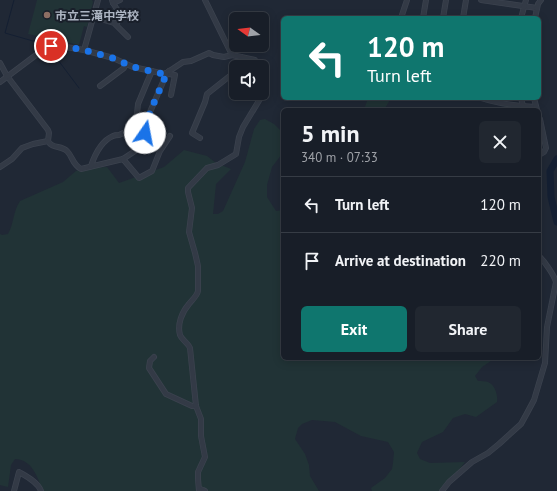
<!DOCTYPE html>
<meta charset="utf-8">
<style>
body{margin:0;font-family:"PT Sans","Noto Sans JP",sans-serif;background:#212730;color:#f1f3f6;height:100vh;display:flex;flex-direction:column;font-size:15px;white-space:nowrap}
*{box-sizing:border-box;margin:0}
p{font-size:13px;color:#9fa2a8}
.icon{flex:none;width:22px;height:22px;fill:none;stroke:currentColor;stroke-width:2;stroke-linecap:round;stroke-linejoin:round}
.map{position:relative;flex:1;overflow:hidden}
.side{position:absolute;left:281px;top:108px;width:260px;height:252px;display:flex;flex-direction:column;background:#181e28;border-radius:6px;box-shadow:0 2px 10px #0003,0 0 0 1px #363c45}
.side>*{flex:none}
.guide{position:absolute;left:281px;top:16px;width:260px;height:84px;border-radius:6px;box-shadow:0 2px 10px #0003,0 0 0 1px #363c45;background:#0f766e;color:#fff;overflow:hidden}
.needle{width:26px;rotate:285deg}
.fabs{position:absolute;left:229px;top:12px;display:grid;gap:8px}
.fabs a{display:grid;place-items:center;width:40px;height:40px;border-radius:6px;background:#181e28;box-shadow:0 2px 10px #0003,0 0 0 1px #363c45;font-size:20px}
.pin{position:absolute;display:grid;place-items:center;width:34px;height:34px;color:#fff;margin:-17px;border:2px solid #fff;border-radius:50%;box-shadow:0 1px 4px #0007}
.me{position:absolute;width:44px;margin:-22px;rotate:12deg;stroke-linejoin:round;filter:drop-shadow(0 0 3px #0008)}
.turn{display:flex;align-items:center;gap:14px;height:84px;padding:0 20px;font-size:18px}
.turn .icon{width:52px;height:52px;stroke-width:2.5}
.turn b{display:block;font-size:28px;line-height:34px}
.round{display:grid;place-items:center;flex:none;width:42px;height:42px;border-radius:6px;background:#212730}
.overview{display:flex;align-items:center;justify-content:space-between;height:68px;padding:0 20px}
h1{font-size:24px;font-weight:700;line-height:30px}
.button{display:flex;gap:8px;margin-top:auto;padding:8px 20px}
.button a{flex:1;height:46px;border-radius:6px;background:#0f766e;color:#fff;font-size:16px;font-weight:700;line-height:46px;text-align:center}
.button a+a{background:#212730;color:#f1f3f6}
ul{padding:0;list-style:none}
li{display:flex;align-items:center;gap:12px;height:56px;padding:0 20px;border-top:1px solid #363c45}
li div{flex:1}
li b{display:block;font-size:15px}
li em{font-style:normal}
.map>svg:first-child{display:block}
.green{fill:#213336}
.lines{fill:none;stroke-linecap:round;stroke-linejoin:round}
.stream{stroke:#141f32;stroke-width:1}
.river{stroke:#141f32;stroke-width:7}
.minor-casing{stroke:#3c434f;stroke-width:6}
.minor{stroke:#333a46;stroke-width:4.5}
.route{stroke:#1a73e8;stroke-width:7;stroke-dasharray:0 12.6}
.education-dot{fill:#8d6e63;stroke:#191f2a;stroke-width:1.5}
.labels{text-anchor:middle;dominant-baseline:central;stroke-width:4;stroke-linejoin:round;paint-order:stroke}
.poi-label{font-size:12px;font-weight:bold;fill:#adb5c3;stroke:#191f2a;text-anchor:start}
</style>
<div class="map">
<svg width="557" height="491" viewBox="0 0 557 491">
<rect width="100%" height="100%" fill="#202835"/>
<!-- green -->
<g class="green">
<polygon points="37,0 92,0 93,2 87,27 84,26 79,45 28,34"/>
<polygon points="368,98 391,98 384,110 364,110"/>
<path d="M265 119 274 124 282 132 283 135V150L282 154 272 167 267 185V197L276 211 283 210V358H490L491 361 482 367 475 376 478 381C481 381 485 381 488 382 495 385 498 395 497 402L476 417 465 414 453 418 443 432 422 442 417 453 420 459 430 463 465 462 443 491H372L371 488 385 478 392 469 393 463 394 452 388 442 361 436 335 422 312 420 302 424 298 428 295 439 305 454 309 465 310 476 319 491H43C37 477 33 460 15 459L11 465 8 487 0 485V234L2 235 8 234C14 224 13 211 20 201L63 182 76 171 86 168 107 167 119 183 164 167 184 150 207 156 216 163 231 169 216 184 213 214H218L223 211 245 162 254 129 260 120Z"/>
</g>
<g class="lines">
<!-- stream -->
<g class="stream">
<polyline points="14,0 5,33 47,45"/>
<polyline points="49,48 79,88"/>
</g>
<!-- river -->
<polyline class="river" points="557,159 550,171 551,197 557,222"/>
<!-- minor casing -->
<g class="minor-casing">
<g id="minor">
<polyline points="112,0 113,3 120,0"/>
<polyline points="205,0 232,55"/>
<polyline points="481,0 537,8"/>
<polyline points="113,3 120,14 118,21 116,24"/>
<polyline points="94,17 114,23 128,37"/>
<polyline points="401,18 407,0"/>
<polyline points="423,18 426,0"/>
<polyline points="443,18 446,0"/>
<polyline points="463,18 466,0"/>
<polyline points="521,18 526,0"/>
<polyline points="535,18 538,4 541,0"/>
<polyline points="84,50 98,0"/>
<polyline points="0,63 7,76 48,130 49,133 48,141 33,144 22,148 12,159 0,167"/>
<polyline points="240,67 241,57"/>
<polyline points="169,71 168,72 169,74 175,75 171,95"/>
<polyline points="0,82 48,46 54,45 84,50 113,58 133,67 165,74 183,62 191,61 209,53 213,55 224,57 232,55 255,60 257,67"/>
<polyline points="100,86 124,68 126,64"/>
<path d="M481 98C499 104 517 106 536 107"/>
<polyline points="521,98 523,106"/>
<polyline points="534,98 537,110"/>
<polyline points="539,117 540,119 546,148 544,152 539,155"/>
<polyline points="200,138 192,133 205,102 207,94 236,71"/>
<path d="M48 141C52 149 61 145 67 151 73 157 72 164 81 169L123 159 135 151 145 133 150 112 166 75V73"/>
<polyline points="123,159 139,178 152,171 160,151 170,136"/>
<path d="M91 166C95 154 101 141 113 136 115 135 117 135 119 135 124 133 125 131 131 131L137 114 138 104 148 80 152 71"/>
<polyline points="154,357 150,361 149,368 166,394 192,406 196,406"/>
<polyline points="200,489 203,490 205,491"/>
<path d="M14 491 19 472C26 476 38 482 41 491"/>
<path d="M199 491 198 479V472L205 457 201 436V419L196 406 190 348C188 343 182 340 180 335 177 324 182 312 189 304 192 300 197 296 198 291V266L195 253 189 232 192 208 188 192V188L207 168 218 165 236 154 239 137 243 127 263 94V91L262 82"/>
<path d="M442 491 449 482 472 462 488 453 499 444 521 424 526 415 534 400 545 363 547 327 556 282C554 275 545 262 539 256"/>
</g>
</g>
<!-- minor -->
<use href="#minor" class="minor"/>
</g>
<g class="lines">
<!-- route -->
<polyline class="route" points="51,46 62,46 84,50 113,58 133,67 164,74 166,73 166,75 150,112 145,133"/>
</g>
<!-- markers -->
<circle class="education-dot" cx="47" cy="15" r="4"/>
<g class="labels">
<!-- poi labels -->
<g class="poi-label">
<text x="55" y="15">市立三滝中学校</text>
</g>
</g>
</svg>
<div class="fabs">
<a><svg class="needle" viewBox="-14 -14 28 28"><path d="M0-13l5 13h-10z" fill="#e53935"/><path d="M0 13l5-13h-10z" fill="#9fa2a8"/></svg></a>
<a><svg class="icon" aria-label="sound" viewBox="0 0 24 24"><path d="M4 9h4l5-4v14l-5-4H4zM17 9q2 3 0 6"/></svg></a>
</div>
<div class="pin" style="left:51px;top:46px;background:#d93025"><svg class="icon" aria-label="arrive" viewBox="0 0 24 24"><path d="M6 21V4h12l-3 4 3 4H6"/></svg></div>
<svg class="me" style="left:145px;top:133px" viewBox="-20 -20 40 40"><circle r="19" fill="#fff"/><path d="M0-13L10 11 0 6-10 11z" fill="#1a73e8"/></svg>
<div class="guide">
<div class="turn"><svg class="icon" aria-label="left" viewBox="0 0 24 24"><path d="M17 20v-9H6M10 6l-5 5 5 5"/></svg><div><b>120 m</b>Turn left</div></div>
</div>
<section class="side">
<div class="overview"><div><h1>5 min</h1><p>340 m · 07:33</p></div><a class="round"><svg class="icon" aria-label="close" viewBox="0 0 24 24"><path d="M6 6l12 12M18 6L6 18"/></svg></a></div>
<ul>
<li><svg class="icon" aria-label="left" viewBox="0 0 24 24"><path d="M17 20v-9H6M10 6l-5 5 5 5"/></svg><div><b>Turn left</b></div><em>120 m</em></li>
<li><svg class="icon" aria-label="arrive" viewBox="0 0 24 24"><path d="M6 21V4h12l-3 4 3 4H6"/></svg><div><b>Arrive at destination</b></div><em>220 m</em></li>
</ul>
<div class="button"><a>Exit</a><a>Share</a></div>
</section>
</div>
